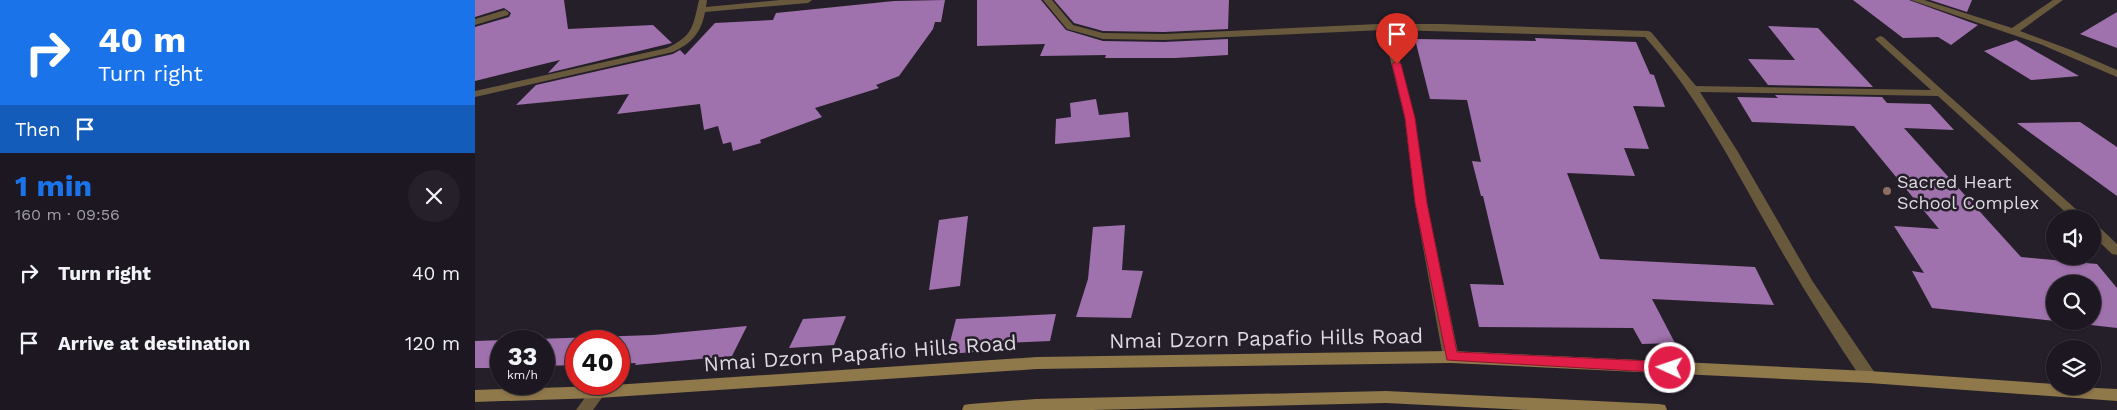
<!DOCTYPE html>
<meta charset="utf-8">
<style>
body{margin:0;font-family:"Work Sans",sans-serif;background:#252029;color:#f1f3f6;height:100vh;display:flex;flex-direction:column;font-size:19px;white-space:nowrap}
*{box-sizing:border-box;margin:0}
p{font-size:16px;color:#a09fa5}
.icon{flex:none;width:28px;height:28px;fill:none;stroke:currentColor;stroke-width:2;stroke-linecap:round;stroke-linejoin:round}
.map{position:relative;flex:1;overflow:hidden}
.panel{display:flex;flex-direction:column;background:#1c1720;width:475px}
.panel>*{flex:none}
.hud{background:#1a73e8;color:#fff;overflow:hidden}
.tools{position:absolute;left:1571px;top:210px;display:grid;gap:10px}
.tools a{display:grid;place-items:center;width:55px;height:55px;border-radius:50%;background:#1c1720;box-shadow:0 1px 4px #0004,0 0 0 1px #3a363e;font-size:25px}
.speed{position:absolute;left:15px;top:330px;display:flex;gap:10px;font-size:25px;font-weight:700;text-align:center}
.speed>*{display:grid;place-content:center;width:65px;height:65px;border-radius:50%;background:#1c1720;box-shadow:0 1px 4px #0004,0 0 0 1px #3a363e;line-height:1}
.speed small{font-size:12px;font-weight:400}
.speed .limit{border:8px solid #d22;background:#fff;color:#111}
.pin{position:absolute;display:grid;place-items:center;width:42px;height:42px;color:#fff;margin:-51px -21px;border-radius:50% 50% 50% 0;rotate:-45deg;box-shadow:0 0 5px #0007}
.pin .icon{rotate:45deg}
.me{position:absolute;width:55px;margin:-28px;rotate:273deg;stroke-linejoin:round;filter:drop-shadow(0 0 4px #0008)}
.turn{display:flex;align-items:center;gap:18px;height:105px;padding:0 15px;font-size:22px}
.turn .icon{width:65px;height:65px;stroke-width:2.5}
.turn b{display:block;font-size:35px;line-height:42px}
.then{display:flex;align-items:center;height:48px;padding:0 15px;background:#0003;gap:10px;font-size:19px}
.round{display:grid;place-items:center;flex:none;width:52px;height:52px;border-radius:26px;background:#252029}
.summary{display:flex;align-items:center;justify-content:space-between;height:85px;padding:0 15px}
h1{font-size:30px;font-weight:700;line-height:38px;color:#1a73e8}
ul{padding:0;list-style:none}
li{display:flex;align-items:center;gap:15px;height:70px;padding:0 15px}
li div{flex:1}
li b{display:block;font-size:19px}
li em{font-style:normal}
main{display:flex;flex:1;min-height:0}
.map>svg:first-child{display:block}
.building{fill:#a072ad}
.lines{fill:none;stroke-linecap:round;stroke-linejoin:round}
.street{fill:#68593d;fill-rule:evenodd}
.secondary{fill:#8f784a;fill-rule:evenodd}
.route{fill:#e11d48;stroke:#92132f}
.education-dot{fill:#8d6e63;stroke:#251f2a;stroke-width:2}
.labels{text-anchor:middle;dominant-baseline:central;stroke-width:5;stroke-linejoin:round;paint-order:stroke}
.poi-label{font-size:18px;fill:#ddd9e0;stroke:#251f2a;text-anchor:start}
.near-street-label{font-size:21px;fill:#ddd9e0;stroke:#251f2a}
</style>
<main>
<section class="panel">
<div class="hud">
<div class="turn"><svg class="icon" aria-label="right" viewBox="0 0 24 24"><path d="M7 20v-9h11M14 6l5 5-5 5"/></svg><div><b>40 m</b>Turn right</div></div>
<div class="then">Then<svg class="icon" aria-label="arrive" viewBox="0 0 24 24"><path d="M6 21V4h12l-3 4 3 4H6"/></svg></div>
</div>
<div class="summary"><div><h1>1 min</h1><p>160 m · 09:56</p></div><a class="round"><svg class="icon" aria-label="close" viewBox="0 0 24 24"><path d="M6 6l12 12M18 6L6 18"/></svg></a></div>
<ul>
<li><svg class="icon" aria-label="right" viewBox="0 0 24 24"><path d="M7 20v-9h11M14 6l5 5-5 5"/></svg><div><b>Turn right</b></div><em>40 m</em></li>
<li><svg class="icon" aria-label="arrive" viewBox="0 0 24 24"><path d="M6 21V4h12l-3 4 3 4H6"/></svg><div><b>Arrive at destination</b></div><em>120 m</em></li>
</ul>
</section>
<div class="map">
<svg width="1642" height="410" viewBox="0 0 1642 410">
<rect width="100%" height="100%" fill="#251f2a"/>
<!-- building -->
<g class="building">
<polygon points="0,0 89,0 93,29 178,25 197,43 73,73 85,60 0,81 0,27 34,17 36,13 29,8 0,17"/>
<polygon points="470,0 466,22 460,22 458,29 424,76 401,85 404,88 340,108 347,117 285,140 286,143 258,151 256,142 248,144 243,126 229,130 225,104 142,114 154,94 41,105 61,85 198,54 205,50 210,55 240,23 298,20 301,13 419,1"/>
<polygon points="502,0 566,0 591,30 628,41 689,42 753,39 753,55 700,58 630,58 631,55 565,56 570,44 502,46"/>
<polygon points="579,0 754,0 753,29 689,32 628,31 599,23"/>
<polygon points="1378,0 1434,0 1503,25 1476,45 1463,37 1428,38"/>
<polygon points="1455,0 1497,0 1492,12"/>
<polygon points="1642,12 1642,48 1605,34"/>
<polygon points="1293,26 1343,28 1398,87 1293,85 1273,59 1320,60"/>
<polygon points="1060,38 1161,42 1175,74 1179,75 1190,107 1158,106 1174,149 1149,148 1160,176 1092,173 1125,259 1280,267 1299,305 1177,299 1200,343 1167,344 1158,328 1004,327 995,284 1029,285 1008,196 1006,196 997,161 1006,162 992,100 955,99 940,39 1061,41"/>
<polygon points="1541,40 1604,76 1556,80 1509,51"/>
<polygon points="1300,95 1407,97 1412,103 1455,104 1479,130 1429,128 1546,257 1622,264 1642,288 1642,328 1581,321 1618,321 1618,284 1580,284 1580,321 1457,308 1437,271 1449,273 1419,226 1464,229 1379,126 1277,122 1262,97 1303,98"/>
<polygon points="621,99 624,115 653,112 655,137 580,144 581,119 596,117 595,103"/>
<polygon points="1605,122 1642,147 1642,196 1542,123"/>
<polygon points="493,216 485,286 454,290 464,220"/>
<polygon points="650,225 647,270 668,271 656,318 601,317 613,279 618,227"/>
<polygon points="581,314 575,341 502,344 500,352 472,354 481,319"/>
<polygon points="371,316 359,345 314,348 328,319"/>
<polygon points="272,326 257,356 160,365 161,363 144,364 144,341 101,341 101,365 69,366 69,341 26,341 26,368 0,368 0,341 178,335"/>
</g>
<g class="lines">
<!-- street -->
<g class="street">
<path d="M224 0H232L231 7 305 0H337L333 3 230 12C226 33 217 43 198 52L0 97V91L192 48C218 36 218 26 224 0Z"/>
<path d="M568 0H577L598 25 628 33 689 34 903 24H966L1173 31 1176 32 1221 86 1456 90 1402 41 1400 39 1405 36 1408 37 1612 219H1598L1463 96 1225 92 1263 152 1338 282 1400 373 1402 377 1400 381 1394 383 1388 381C1355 332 1323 281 1294 229 1256 162 1222 95 1170 37L917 30 940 119 952 203 984 357 981 361 976 363 971 361 968 357 940 203 930 119 908 30 689 40 628 39 592 29Z"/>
<polygon points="1436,0 1449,0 1537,28 1578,0 1588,0 1545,31 1596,50 1642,70 1642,77 1565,44"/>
<polygon points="30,10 34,13 33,15 0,25 0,19"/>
<polygon points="1618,225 1623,226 1642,244 1642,255 1637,254 1618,236"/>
<polygon points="123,386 129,388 131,392 118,410 101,410 117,388"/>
</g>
<!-- secondary -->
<g class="secondary">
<polygon points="976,351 1394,371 1580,384 1580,386 1642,389 1642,401 1394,383 976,363 562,369 123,398 0,402 0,390 123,386 562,357"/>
<polygon points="911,391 1184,404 1190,405 1192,410 1052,410 911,403 617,410 487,410 489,405 495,404 561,399"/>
</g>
</g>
<!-- route -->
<polygon class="route" points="922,61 926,64 940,118 952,203 982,352 1195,362 1202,368 1200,371 1195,373 972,360 940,203 930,118 917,64"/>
<!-- markers -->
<circle class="education-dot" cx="1412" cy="191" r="5"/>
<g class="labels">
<!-- poi labels -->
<g class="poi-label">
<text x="1422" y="181">Sacred Heart<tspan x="1422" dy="21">School Complex</tspan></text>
</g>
<!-- near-street labels -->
<g class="near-street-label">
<text transform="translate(791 338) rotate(-1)">Nmai Dzorn Papafio Hills Road</text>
<text transform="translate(385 353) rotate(-4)">Nmai Dzorn Papafio Hills Road</text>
</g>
</g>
</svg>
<div class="tools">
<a><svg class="icon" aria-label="sound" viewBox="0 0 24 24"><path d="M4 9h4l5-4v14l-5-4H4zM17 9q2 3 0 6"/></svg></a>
<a><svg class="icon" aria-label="search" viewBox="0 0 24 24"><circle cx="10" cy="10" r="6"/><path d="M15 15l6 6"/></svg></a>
<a><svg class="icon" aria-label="layers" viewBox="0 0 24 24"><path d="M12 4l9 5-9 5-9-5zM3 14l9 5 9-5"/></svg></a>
</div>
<div class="speed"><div>33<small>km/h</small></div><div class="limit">40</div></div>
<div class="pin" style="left:922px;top:64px;background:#d93025"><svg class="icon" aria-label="arrive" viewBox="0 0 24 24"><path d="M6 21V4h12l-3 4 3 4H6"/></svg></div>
<svg class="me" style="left:1195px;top:368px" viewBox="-20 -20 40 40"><circle r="17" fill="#e11d48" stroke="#fff" stroke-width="3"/><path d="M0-11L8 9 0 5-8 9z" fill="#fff"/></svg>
</div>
</main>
